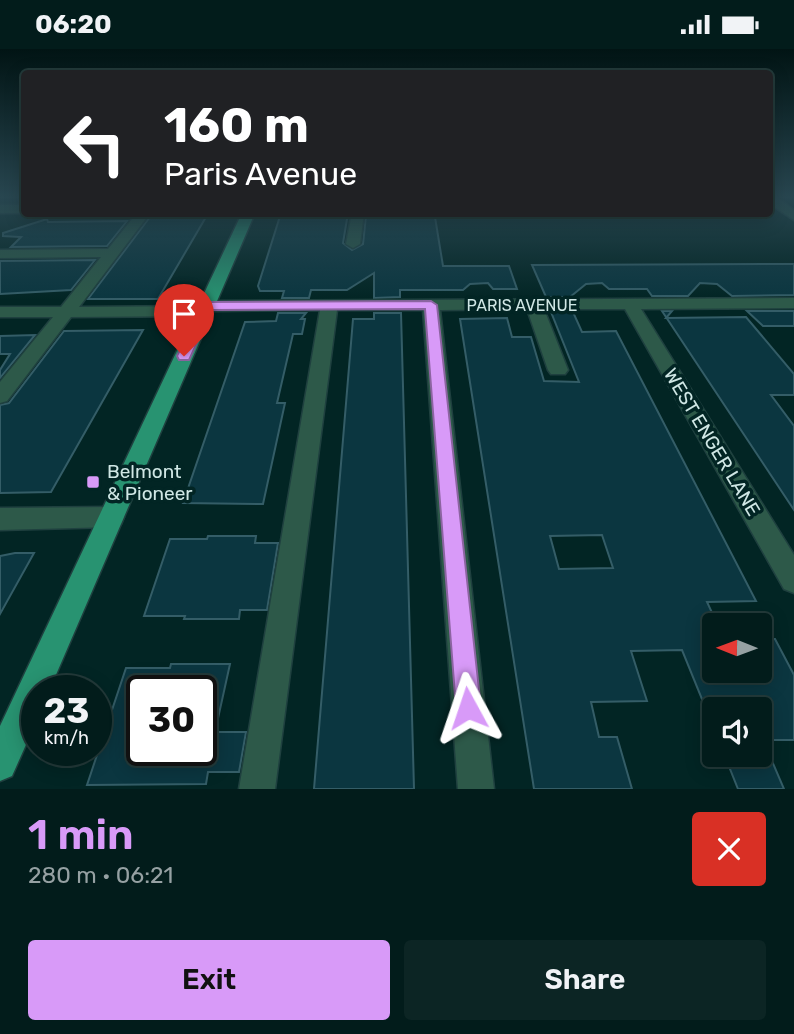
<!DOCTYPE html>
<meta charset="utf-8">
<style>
body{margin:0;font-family:Rubik,sans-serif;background:#0c2524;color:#f1f3f6;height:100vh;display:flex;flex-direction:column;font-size:26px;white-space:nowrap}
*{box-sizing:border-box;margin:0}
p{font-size:23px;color:#96a1a3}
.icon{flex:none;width:38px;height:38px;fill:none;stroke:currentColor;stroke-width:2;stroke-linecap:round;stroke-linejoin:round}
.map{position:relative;height:740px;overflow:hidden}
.side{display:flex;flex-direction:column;background:#021c1b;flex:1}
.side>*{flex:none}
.banner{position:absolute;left:21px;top:21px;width:752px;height:147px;border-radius:7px;box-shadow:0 4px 18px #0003,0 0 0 2px #233a3a;background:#202124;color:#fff;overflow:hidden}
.needle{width:46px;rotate:271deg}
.fabs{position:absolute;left:702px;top:564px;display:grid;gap:14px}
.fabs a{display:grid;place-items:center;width:70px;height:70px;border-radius:7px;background:#021c1b;box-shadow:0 4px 18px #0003,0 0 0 2px #233a3a;font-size:35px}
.speed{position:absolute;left:21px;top:626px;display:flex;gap:14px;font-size:35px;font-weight:700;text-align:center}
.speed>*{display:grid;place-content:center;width:91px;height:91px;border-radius:50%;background:#021c1b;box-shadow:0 4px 18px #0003,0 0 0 2px #233a3a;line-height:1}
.speed small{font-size:18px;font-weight:400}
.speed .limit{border:4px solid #111;border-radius:10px;background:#fff;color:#111}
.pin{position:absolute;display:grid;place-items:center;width:60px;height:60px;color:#fff;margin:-72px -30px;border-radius:50% 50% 50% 0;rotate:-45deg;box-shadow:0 0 7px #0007}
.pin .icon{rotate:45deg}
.me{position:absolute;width:77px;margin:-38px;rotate:355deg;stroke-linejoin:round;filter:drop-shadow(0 0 5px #0008)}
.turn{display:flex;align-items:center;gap:24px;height:147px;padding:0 28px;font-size:32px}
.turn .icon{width:91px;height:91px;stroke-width:2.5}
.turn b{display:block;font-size:49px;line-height:60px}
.round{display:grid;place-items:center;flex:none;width:74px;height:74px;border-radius:7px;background:#0c2524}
.summary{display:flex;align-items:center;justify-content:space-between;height:119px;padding:0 28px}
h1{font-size:42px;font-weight:600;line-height:52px;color:#d89af8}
.button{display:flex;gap:14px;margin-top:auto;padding:14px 28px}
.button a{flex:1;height:80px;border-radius:7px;background:#d89af8;color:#111;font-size:28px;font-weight:600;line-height:80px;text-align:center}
.button a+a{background:#0c2524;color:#f1f3f6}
.status{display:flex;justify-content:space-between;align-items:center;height:49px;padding:0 35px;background:#021c1b;direction:ltr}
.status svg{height:19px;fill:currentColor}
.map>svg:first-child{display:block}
.building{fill:#0b3640;stroke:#345d67;stroke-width:2;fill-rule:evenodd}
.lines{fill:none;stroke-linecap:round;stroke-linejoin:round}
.minor-casing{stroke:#1f403f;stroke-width:3}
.major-casing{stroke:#1f403f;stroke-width:3}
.minor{fill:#2d5949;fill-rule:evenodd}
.major{fill:#289371;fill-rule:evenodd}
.route{fill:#d89af8;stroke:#8c64a1;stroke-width:2}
.poi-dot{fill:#d89af8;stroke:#022524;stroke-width:2.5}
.labels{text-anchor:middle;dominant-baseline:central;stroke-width:7;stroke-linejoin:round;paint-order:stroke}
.far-street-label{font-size:16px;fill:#d0e7e5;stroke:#022524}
.street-label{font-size:19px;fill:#d0e7e5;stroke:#022524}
.poi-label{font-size:19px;fill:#d0e7e5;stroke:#022524;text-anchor:start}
</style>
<div class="status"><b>06:20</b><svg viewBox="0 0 49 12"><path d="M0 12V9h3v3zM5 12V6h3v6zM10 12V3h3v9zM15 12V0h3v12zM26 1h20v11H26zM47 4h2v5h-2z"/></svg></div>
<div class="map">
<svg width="794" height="740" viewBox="0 0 794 740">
<rect width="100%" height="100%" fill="#022524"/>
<!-- building -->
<g class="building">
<polygon points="281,164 348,164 343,194 352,201 363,195 366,167 435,168 443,217 509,217 517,240 493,240 488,234 470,235 463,241 400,241 400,248 374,249 374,224 347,241 311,241 309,249 282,249 284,242 260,242 258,237"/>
<polygon points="150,168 206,168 158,250 88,250"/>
<polygon points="47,170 48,173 127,172 107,197 11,198 21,188 3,187 3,184"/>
<polygon points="95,211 71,241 0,245 0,212"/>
<polygon points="794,215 794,246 732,247 717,235 700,234 688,247 652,247 647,240 609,240 602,234 586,235 570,248 546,248 532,216"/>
<polygon points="662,262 672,262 666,269 746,268 794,325 794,346 771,346 794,377 794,461"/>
<polygon points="747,262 794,262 794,277 763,277"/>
<path d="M551 263H573L582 283 616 282 756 552 707 553 714 568V621H760V590H775L794 626V691H760V660H706L682 601 631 602 647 652 591 653 599 688H617L632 740H534L460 270 507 269 512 288H531L544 332 579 333ZM602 486 613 519 559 520 550 487Z"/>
<polygon points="278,264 306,264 301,270 305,270 302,285 293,285 277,354 285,354 263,455 183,454 245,273 276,272"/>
<polygon points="374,264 401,264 414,740 314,740 353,270 374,270"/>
<polygon points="143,281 51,443 0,444 0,356 9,354 64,282"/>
<polygon points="35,286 0,329 0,321 10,305 0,305 0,287"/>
<polygon points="208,487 256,487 255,494 278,494 267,561 240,561 239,570 184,570 185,567 144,567 170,490 207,490"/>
<polygon points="15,504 34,504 0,565 0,507"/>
<path d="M171 615H230L215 683H246L239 723H208L206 735 87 736 126 619H170ZM142 642H201V702H142Z"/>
<polygon points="724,705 769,705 784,740 738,740"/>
</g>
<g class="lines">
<!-- minor casing -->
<g class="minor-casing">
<g id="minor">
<polygon points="770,147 775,147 794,161 794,171 770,155"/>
<rect x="0" y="156" width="24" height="8"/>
<polygon points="137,164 150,164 79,258 199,257 207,252 794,249 794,259 641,260 794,506 794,544 784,540 625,260 544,260 568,321 565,325 551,325 548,321 527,260 440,261 494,740 458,740 423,261 337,261 275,740 239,740 320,261 213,262 205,267 71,268 7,352 0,354 0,333 53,268 0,268 0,258 61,258 101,208 0,209 0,201 108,200"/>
<polygon points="352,164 364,164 360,195 353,199 346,195"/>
<polygon points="112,458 121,461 124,468 121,475 112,478 0,481 0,459"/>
</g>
</g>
<!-- major casing -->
<g class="major-casing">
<polygon id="major" points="242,164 255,164 49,642 37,642 37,671 12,727 0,732 0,677"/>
</g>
<!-- minor -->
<use href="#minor" class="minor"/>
<!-- major -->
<use href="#major" class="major"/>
</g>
<!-- sky -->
<linearGradient id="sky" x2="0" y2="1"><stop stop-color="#011414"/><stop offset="0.59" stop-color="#284650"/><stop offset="1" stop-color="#284650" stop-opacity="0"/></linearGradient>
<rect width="794" height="251" fill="url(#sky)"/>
<!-- route -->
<polygon class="route" points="431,252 437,256 481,659 477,668 468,672 460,668 456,659 425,260 212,261 189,311 179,311 177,307 201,257 207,253"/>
<!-- markers -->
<rect class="poi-dot" x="86" y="426" width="14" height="14" rx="3.5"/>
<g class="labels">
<!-- far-street labels -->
<g class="far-street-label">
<text x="522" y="256">PARIS AVENUE</text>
</g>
<!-- street labels -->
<g class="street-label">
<text transform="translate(712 393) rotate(59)">WEST ENGER LANE</text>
</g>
<!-- poi labels -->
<g class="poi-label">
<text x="107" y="422">Belmont<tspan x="107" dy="22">&amp; Pioneer</tspan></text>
</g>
</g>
</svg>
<div class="fabs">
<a><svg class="needle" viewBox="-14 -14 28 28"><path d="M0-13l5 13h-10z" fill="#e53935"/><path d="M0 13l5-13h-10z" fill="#96a1a3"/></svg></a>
<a><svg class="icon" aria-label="sound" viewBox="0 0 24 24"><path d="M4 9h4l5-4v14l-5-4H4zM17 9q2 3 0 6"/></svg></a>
</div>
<div class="speed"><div>23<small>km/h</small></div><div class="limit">30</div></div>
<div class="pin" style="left:184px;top:307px;background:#d93025"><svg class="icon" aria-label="arrive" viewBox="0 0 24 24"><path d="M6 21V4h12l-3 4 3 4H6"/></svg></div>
<svg class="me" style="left:468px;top:659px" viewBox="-20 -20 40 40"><path d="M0-17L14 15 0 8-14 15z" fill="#d89af8" stroke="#fff" stroke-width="4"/></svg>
<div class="banner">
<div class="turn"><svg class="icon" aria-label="left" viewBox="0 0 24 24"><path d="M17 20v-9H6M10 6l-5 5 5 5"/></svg><div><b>160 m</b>Paris Avenue</div></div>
</div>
</div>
<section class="side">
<div class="summary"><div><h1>1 min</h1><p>280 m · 06:21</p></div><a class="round" style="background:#d93025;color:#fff"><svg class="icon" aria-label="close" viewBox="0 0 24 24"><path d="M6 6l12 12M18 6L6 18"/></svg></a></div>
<div class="button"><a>Exit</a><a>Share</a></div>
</section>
